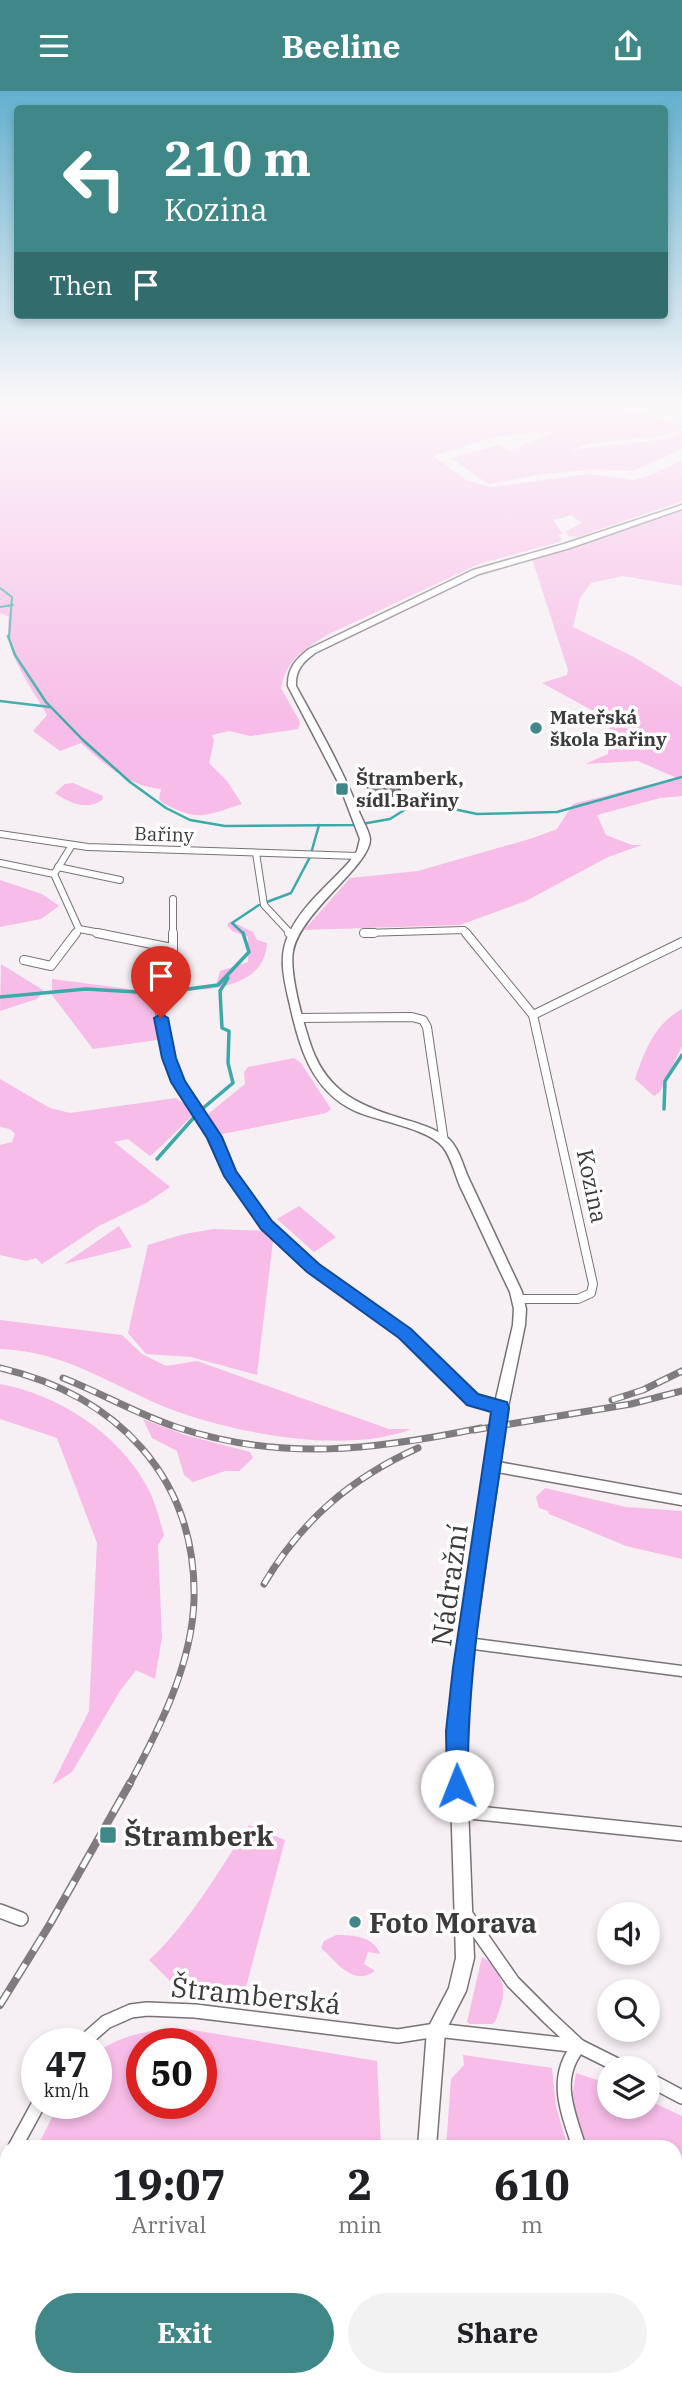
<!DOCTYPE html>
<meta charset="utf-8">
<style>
body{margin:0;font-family:"IBM Plex Serif",serif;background:#f2f2f2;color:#202124;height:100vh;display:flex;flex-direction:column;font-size:26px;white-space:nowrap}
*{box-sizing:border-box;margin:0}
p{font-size:23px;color:#757577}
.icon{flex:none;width:38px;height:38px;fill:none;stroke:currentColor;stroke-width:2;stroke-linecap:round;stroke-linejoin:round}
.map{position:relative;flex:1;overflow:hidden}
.sheet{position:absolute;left:0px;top:2049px;width:682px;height:247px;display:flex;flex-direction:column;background:#fff;border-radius:21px 21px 0 0;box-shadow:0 4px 10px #0003}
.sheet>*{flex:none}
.guide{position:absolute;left:14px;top:14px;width:654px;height:214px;border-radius:7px;box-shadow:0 4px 10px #0003;background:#408887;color:#fff;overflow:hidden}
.buttons{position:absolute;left:597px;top:1811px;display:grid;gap:14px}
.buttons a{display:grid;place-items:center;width:63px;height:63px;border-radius:50%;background:#fff;box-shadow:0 4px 10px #0003;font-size:35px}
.speed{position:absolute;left:21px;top:1937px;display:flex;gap:14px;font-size:35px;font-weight:700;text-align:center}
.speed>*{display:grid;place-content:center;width:91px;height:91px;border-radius:50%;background:#fff;box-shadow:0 4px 10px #0003;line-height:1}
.speed small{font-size:18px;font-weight:400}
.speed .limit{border:10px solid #d22;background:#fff;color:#111}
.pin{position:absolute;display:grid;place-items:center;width:60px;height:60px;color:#fff;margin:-72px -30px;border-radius:50% 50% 50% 0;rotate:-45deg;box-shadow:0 0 7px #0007}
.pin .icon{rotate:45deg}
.me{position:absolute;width:77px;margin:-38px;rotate:359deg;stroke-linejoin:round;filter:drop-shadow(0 0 5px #0008)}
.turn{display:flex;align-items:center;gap:24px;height:147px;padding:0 35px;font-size:32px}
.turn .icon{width:91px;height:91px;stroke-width:2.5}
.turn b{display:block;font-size:49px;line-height:60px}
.then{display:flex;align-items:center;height:66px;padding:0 35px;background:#0003;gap:14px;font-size:26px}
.eta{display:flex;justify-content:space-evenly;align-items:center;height:119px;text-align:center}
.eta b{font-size:42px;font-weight:800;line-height:49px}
.action{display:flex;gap:14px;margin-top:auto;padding:14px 35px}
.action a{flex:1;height:80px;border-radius:42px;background:#408887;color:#fff;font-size:28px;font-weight:800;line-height:80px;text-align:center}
.action a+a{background:#f2f2f2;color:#202124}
header{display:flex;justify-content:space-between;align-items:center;height:91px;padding:0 35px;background:#408887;color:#fff;font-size:32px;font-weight:800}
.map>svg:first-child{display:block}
.green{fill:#f7bce7;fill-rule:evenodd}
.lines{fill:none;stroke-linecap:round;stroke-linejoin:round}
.stream-far2{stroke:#3caaa8;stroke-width:2}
.stream-far1{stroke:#3caaa8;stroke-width:2.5}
.stream{stroke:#3caaa8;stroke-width:3.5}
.minor-far3-casing{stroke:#787377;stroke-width:8}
.minor-far2-casing{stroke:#787377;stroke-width:10}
.minor-far1-casing{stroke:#787377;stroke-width:13}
.minor-casing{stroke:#787377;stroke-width:16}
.secondary-casing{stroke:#787377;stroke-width:3}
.minor-far3{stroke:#fff;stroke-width:6}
.minor-far2{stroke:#fff;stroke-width:8}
.minor-far1{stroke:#fff;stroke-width:10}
.minor{stroke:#fff;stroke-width:13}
.secondary{fill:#fff;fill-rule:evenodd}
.rail-far1-casing{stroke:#7f7b7e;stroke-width:7}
.rail-casing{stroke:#7f7b7e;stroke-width:8}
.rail-far1{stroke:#fefefe;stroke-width:4.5;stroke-dasharray:12;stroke-linecap:butt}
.rail{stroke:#fefefe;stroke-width:5;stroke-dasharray:16;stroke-linecap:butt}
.wall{fill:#726c71}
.shaded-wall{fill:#5d585c}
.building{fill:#857e83;stroke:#5d585c;stroke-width:2}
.route{fill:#1a73e8;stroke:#114b97;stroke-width:2}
.poi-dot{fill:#408887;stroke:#fefefe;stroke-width:2.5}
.labels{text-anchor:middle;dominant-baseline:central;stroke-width:7;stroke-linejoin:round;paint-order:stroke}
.far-poi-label{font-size:19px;font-weight:bold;fill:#3d3a3c;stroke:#fefefe;text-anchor:start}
.far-street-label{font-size:19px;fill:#3d3a3c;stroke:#fefefe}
.street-label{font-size:23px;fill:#3d3a3c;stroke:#fefefe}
.near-street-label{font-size:28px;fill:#3d3a3c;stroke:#fefefe}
.near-poi-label{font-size:28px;font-weight:bold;fill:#3d3a3c;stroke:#fefefe;text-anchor:start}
</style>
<header><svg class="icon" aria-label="menu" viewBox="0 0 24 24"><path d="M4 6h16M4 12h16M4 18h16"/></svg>Beeline<svg class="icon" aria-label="share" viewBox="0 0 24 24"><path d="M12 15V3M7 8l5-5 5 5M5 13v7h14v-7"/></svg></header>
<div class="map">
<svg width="682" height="2295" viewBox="0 0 682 2295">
<rect width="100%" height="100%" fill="#f6eff4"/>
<!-- green -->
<g class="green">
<path d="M0 312H640L629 318 682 334V337C655 354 581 344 570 363L577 358 667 348 682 341V358L633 380 597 378 544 383 488 393 451 367 499 354 509 360 558 339 495 346 433 365 468 390 492 396 589 383 632 389 646 386 682 370V410L578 446 568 445 566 440 582 432 571 424 553 429 563 443 558 444 562 448 559 451 479 473 329 543C305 558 286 568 281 597L300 631 298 638 250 645 229 640 212 644 214 650 209 672 227 690 242 713C204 725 199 731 163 712L159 708 161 698C130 696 104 673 81 652L60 660 33 640 47 624C31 594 2 561 9 526L0 522Z"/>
<polygon points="682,418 682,495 623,485 591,492 580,507 573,536 634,566 682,596 682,705 660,707 597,724 606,744 632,754 642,754 608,766 526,810 460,834 304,839 350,787 418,780 533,747 557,738 573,713 677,687 638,670 585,673 608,663 610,629 542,592 567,584 568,579 532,468 571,457"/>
<path d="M73 692 103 705 102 709C87 720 69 712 55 702L65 693Z"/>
<polygon points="0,789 42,803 59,815 41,828 0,836"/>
<path d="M230 830 253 841 257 849 267 852C264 901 201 899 164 901L162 899 216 894 220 880 248 871V846L232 840 227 834Z"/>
<polygon points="1,873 43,899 42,903 37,908 0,920"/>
<polygon points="52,888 152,901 162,946 157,949 93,958 52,904"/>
<path d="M682 918V955L660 1001 654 1005 635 988C645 959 654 934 682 918Z"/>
<polygon points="294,967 301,972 331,1018 326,1022 218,1044 208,1023 245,993 244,981 248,976"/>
<polygon points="0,988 50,1017 70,1022 176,1007 184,1013 192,1025 155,1061 150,1065 128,1048 114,1051 170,1096 146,1112 99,1135 42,1173 36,1167 26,1170 0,1164 0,1054 12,1051 15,1043 10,1038 0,1036"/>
<polygon points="299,1115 336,1146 314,1161 277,1128"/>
<polygon points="119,1135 132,1156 64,1173"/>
<polygon points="214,1138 266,1140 273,1149 257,1284 191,1266 146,1263 128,1242 148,1154 184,1143"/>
<path d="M0 1229 122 1244 142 1263 166 1275 197 1270 389 1338H411C348 1364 232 1342 170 1318 112 1295 66 1260 0 1258Z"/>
<path d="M0 1293C58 1304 117 1341 146 1394 155 1409 159 1427 164 1444L158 1454 162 1546 155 1588 136 1579 120 1600 72 1681 52 1694 89 1620 97 1452 57 1347 0 1328Z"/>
<polygon points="143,1328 185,1344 250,1361 253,1367 239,1380 225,1380 193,1391 184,1384 177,1360 152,1347"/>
<polygon points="545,1397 626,1416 682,1420 682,1468 626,1455 549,1423 548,1420 539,1417 536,1406"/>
<path d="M249 1734 285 1749 246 1896 170 1890 149 1869C188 1834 220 1778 249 1734Z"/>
<path d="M336 1844C353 1844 373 1845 380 1863L368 1861 364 1873 375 1880C353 1896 337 1871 321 1857L324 1850Z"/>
<path d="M482 1866C488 1869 490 1872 494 1878 509 1896 503 1910 495 1931L492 1933H470L467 1931Z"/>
<path d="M187 1938 377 1970 381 2056H37L59 2013 96 2012 97 1961C126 1942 153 1938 187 1938ZM142 1953H201V2012H142Z"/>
<polygon points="463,1964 552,1977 556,2016 568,2056 446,2056 451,1988 464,1974"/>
<polygon points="576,1982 609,1993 609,2016 648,2016 648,2009 682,2025 682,2295 670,2295 668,2289 676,2289 676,2056 582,2056 570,2018"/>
<polygon points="7,2124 7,2289 32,2289 32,2295 0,2295 0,2139"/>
<rect x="49" y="2289" width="347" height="6"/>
<polygon points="430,2289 651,2289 653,2295 430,2295"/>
</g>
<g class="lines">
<!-- stream-far2 -->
<g class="stream-far2">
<polyline points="0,497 12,506 9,547"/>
<polyline points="0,516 13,514"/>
</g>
<!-- stream-far1 -->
<g class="stream-far1">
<polyline points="8,545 15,564 46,611 83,649 130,691 166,717 190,729 225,735 356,734 390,728 409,716 425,712 477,723 557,721 682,686"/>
<polyline points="0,610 50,616"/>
<polyline points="267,811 291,802 310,766 319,734"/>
<polyline points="244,843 232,832 259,814"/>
</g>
<!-- stream -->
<g class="stream">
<polyline points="158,902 218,894 249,861 243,842"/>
<polyline points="0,906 86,898 153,902"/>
<polyline points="202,1018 233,992 228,972 229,940 222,937 220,900 228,887"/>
<polyline points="664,1018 665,990 682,964"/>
<polyline points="157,1068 197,1023"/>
</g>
<!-- minor-far3 casing -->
<g class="minor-far3-casing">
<g id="minor-far3">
<polyline points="0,743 88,756 358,765"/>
<polyline points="256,762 264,814 291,843"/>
<polyline points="0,772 54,783"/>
<polyline points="58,776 120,789"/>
<polyline points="56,780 72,754"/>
<polyline points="54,783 79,838"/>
<polyline points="173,808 173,843"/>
<polyline points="79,838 106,843"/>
<polyline points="364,842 464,839 468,843"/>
<polyline points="75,843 79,838"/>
</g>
</g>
<!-- minor-far2 casing -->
<g class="minor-far2-casing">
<g id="minor-far2">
<polyline points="97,842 172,857"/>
<polyline points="173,842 173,868"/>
<polyline points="289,842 292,845"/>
<polyline points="364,842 374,842"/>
<polyline points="466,842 533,924 593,1193 591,1202 578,1208 518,1208"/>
<polyline points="24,869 51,875 76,842"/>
<polyline points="155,896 169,967 178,991 214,1046 229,1081 266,1134 313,1177 371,1219"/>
<polyline points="533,924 682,851"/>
<polyline points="298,927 412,926 423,929 427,936 444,1051"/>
</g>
</g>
<!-- minor-far1 casing -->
<g class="minor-far1-casing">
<g id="minor-far1">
<polyline points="369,1217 405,1243 473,1309 501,1316"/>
<polyline points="492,1375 682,1409"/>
<polyline points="467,1552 682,1580"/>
</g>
</g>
<!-- minor casing -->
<g class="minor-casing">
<g id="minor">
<polyline points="459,1720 682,1743"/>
<polyline points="0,1820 21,1828"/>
<polyline points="467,1825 513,1891 548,1926 579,1955 625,1978"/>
<polyline points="81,1953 106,1931 131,1920 147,1918 195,1920 398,1945 436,1939 579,1955"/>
<path d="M579 1955C552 1987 568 2021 579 2056"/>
<polyline points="648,1988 682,2006"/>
<polyline points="15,2056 39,2012"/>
<polyline points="0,2093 7,2076"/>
<polyline points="39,2289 39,2295"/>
<polyline points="660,2289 662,2295"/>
</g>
</g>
<!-- secondary casing -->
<g class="secondary-casing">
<g id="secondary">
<path d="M682 414V418L570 457 479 483 315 562C303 571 295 579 296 595 319 637 343 679 360 723 363 730 369 740 370 748 371 774 301 820 293 860 289 881 302 927 309 949 324 998 354 1013 400 1027 417 1032 435 1037 449 1048 458 1056 463 1074 468 1086 486 1124 504 1163 522 1201L526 1218 525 1234 508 1316 471 1577 465 1640 474 1867 466 1900 445 1941 436 2056H418L427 1939 449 1897 456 1867 449 1640 455 1577 494 1316 513 1234 514 1218 510 1201C493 1166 477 1130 460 1095 455 1083 451 1066 443 1056 428 1037 377 1030 355 1020 310 999 299 954 289 910 284 888 278 865 289 843 302 814 330 793 350 770L357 760 360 748 339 693 288 595C287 578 296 568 309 558L473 479 564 453Z"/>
<rect x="400" y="2289" width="20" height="6"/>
</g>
</g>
<!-- minor-far3 -->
<use href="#minor-far3" class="minor-far3"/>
<!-- minor-far2 -->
<use href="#minor-far2" class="minor-far2"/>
<!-- minor-far1 -->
<use href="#minor-far1" class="minor-far1"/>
<!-- minor -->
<use href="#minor" class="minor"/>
<!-- secondary -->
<use href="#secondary" class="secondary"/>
<!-- rail-far1 casing -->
<g class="rail-far1-casing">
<g id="rail-far1">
<path d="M0 1277C115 1304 197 1385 194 1509 192 1574 159 1638 129 1694"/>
<path d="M63 1287C101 1302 137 1323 176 1336 282 1371 374 1359 481 1337"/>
<polyline points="612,1309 643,1299 682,1280"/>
<polyline points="474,1339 631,1313 682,1300"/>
<path d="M264 1493C301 1430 351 1387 418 1357"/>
</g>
</g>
<!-- rail casing -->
<g class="rail-casing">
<polyline id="rail" points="0,1914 50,1833 130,1692"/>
</g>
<!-- rail-far1 -->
<use href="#rail-far1" class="rail-far1"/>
<!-- rail -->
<use href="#rail" class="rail"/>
</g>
<!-- wall -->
<polygon class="wall" points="368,697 400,704 375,710 368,702"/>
<!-- shaded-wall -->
<polygon class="shaded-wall" points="400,699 400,704 375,710 375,705"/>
<!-- building -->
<polygon class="building" points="393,691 400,699 375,705 368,697"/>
<!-- sky -->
<linearGradient id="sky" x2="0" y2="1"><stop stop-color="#63b0ce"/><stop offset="0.49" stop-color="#fbf8fa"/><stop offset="1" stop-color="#fbf8fa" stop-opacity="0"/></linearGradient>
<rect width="682" height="633" fill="url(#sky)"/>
<!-- route -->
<path class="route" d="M161 923 168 927 176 967 185 990 222 1046 236 1080 272 1130 319 1173 411 1238 478 1303 507 1311 509 1317C492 1442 466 1569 468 1695L465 1703 457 1706 450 1703 447 1695 446 1640 453 1577 491 1321 467 1314 399 1247 307 1181 261 1138 224 1085 207 1047 171 991 162 967 154 927Z"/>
<!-- markers -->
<g class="poi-dot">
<circle cx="536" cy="637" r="7"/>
<rect x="335" y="691" width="14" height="14" rx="3.5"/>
<rect x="99" y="1735" width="18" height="18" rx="3.5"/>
<circle cx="355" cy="1831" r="7"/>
</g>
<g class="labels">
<!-- far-poi labels -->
<g class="far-poi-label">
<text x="550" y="626">Mateřská<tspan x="550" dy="22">škola Bařiny</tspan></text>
<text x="356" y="687">Štramberk,<tspan x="356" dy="22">sídl.Bařiny</tspan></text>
</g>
<!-- far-street labels -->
<g class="far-street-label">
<text transform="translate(164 743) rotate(2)">Bařiny</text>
</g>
<!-- street labels -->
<g class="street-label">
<text transform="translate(593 1095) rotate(78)">Kozina</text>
</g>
<!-- near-street labels -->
<g class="near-street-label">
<text transform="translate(449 1494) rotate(-82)">Nádražní</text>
<text transform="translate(256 1904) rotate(6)">Štramberská</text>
</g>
<!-- near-poi labels -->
<g class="near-poi-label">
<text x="124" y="1744">Štramberk</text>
<text x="369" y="1831">Foto Morava</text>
</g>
</g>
</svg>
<div class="buttons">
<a><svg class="icon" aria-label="sound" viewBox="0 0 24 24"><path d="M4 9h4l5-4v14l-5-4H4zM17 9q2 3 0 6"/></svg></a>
<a><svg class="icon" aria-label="search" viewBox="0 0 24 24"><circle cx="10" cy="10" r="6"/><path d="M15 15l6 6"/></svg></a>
<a><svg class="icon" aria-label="layers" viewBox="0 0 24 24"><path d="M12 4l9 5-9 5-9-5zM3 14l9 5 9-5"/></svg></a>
</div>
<div class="speed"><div>47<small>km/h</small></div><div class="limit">50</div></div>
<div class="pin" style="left:161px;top:927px;background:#d93025"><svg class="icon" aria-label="arrive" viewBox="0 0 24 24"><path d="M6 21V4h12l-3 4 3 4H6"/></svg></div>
<svg class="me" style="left:457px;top:1695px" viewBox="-20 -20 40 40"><circle r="19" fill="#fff"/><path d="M0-13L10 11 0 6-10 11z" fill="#1a73e8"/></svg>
<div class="guide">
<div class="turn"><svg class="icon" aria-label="left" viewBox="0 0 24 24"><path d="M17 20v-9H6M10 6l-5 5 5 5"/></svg><div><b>210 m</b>Kozina</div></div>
<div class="then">Then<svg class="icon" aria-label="arrive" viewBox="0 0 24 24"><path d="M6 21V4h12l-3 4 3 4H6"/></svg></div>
</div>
<section class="sheet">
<div class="eta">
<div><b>19:07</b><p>Arrival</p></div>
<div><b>2</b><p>min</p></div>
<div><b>610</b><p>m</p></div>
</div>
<div class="action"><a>Exit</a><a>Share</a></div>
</section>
</div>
